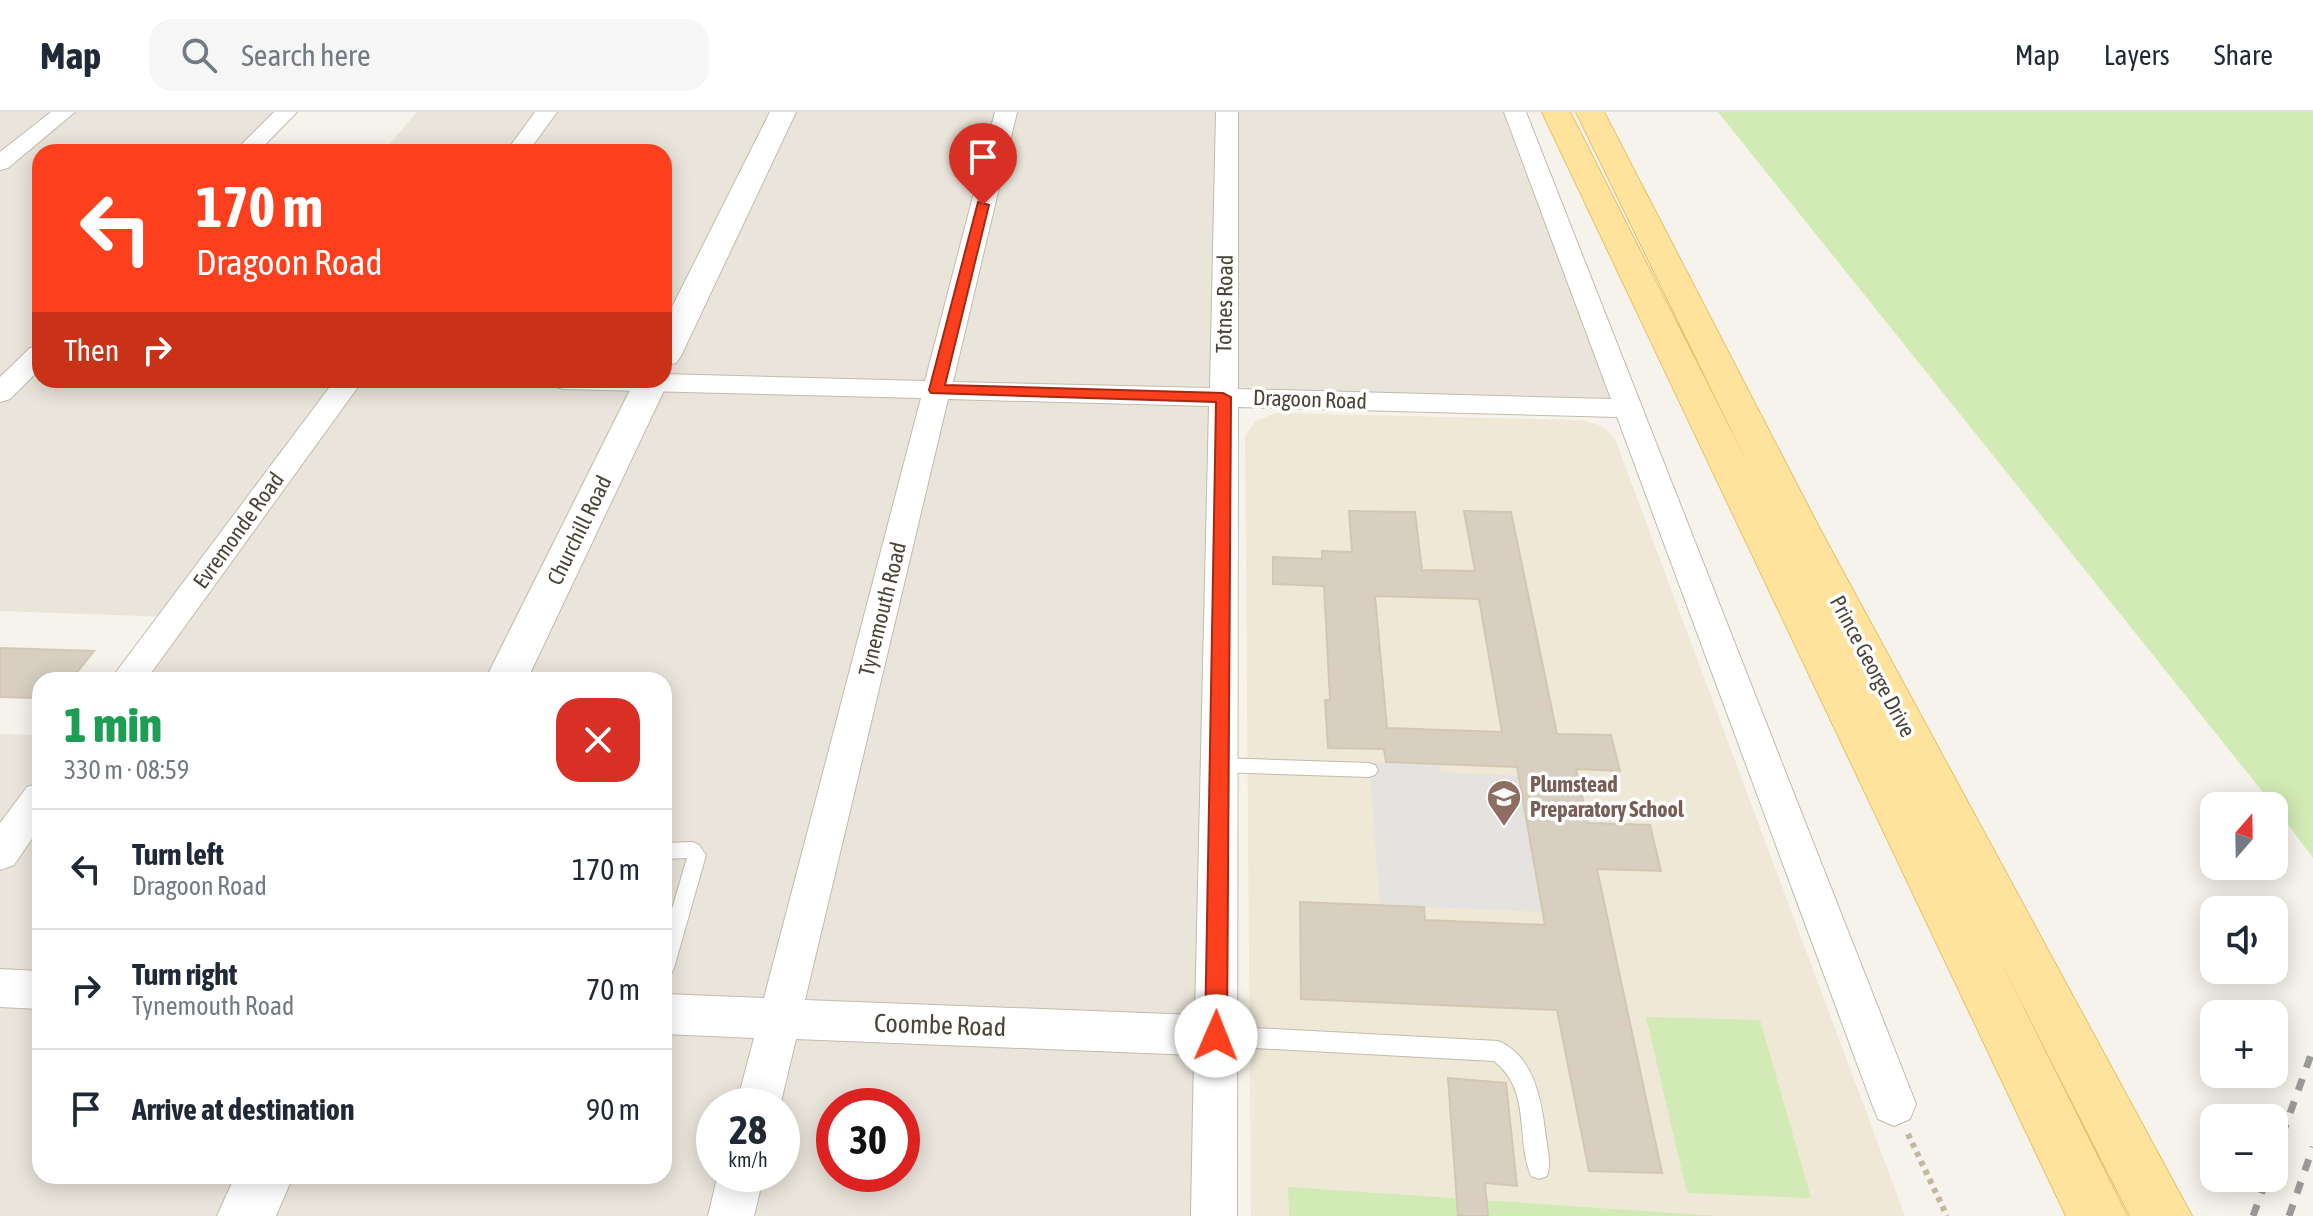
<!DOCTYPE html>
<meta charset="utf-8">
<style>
body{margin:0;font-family:"Asap Condensed",sans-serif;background:#f6f6f7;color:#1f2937;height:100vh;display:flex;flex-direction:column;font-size:30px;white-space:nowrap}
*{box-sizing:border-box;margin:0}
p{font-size:26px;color:#747a83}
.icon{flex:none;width:44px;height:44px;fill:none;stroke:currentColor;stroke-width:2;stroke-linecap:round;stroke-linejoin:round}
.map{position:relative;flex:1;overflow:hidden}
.sheet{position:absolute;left:32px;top:560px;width:640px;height:512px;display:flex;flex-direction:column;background:#fff;border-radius:24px;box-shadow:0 4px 20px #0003}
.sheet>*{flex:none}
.banner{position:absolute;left:32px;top:32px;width:640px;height:244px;border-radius:24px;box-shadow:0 4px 20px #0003;background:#fc3f1d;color:#fff;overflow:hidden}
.needle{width:52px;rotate:20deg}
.buttons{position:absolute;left:2200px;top:680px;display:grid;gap:16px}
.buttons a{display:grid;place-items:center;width:88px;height:88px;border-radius:16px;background:#fff;box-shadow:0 4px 20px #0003;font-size:40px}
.speed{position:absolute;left:696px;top:976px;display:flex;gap:16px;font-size:40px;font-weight:700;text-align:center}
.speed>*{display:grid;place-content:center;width:104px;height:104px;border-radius:50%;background:#fff;box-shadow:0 4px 20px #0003;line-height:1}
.speed small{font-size:20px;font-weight:400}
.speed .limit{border:12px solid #d22;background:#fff;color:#111}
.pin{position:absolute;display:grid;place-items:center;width:68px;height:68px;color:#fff;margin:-82px -34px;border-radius:50% 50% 50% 0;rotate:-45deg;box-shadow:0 0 8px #0007}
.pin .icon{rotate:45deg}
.me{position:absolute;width:88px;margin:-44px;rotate:1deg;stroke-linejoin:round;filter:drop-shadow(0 0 6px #0008)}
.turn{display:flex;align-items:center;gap:28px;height:168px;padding:0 32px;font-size:36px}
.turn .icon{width:104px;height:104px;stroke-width:2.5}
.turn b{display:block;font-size:56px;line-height:68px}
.then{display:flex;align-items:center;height:76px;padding:0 32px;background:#0003;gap:16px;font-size:30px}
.round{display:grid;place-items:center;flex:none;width:84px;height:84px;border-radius:24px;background:#f6f6f7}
.head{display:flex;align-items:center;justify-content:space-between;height:136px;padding:0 32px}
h1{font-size:48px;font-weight:800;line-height:60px;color:#1e9e55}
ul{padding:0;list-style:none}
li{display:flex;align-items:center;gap:24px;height:120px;padding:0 32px;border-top:2px solid #e0e1e3}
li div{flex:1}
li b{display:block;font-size:30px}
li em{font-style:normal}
header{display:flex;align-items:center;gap:48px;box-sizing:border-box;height:112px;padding:0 40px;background:#fff;border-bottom:2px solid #e0e1e3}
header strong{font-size:38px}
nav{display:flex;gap:44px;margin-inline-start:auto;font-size:28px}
.search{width:560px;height:72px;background:#f6f6f7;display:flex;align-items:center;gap:20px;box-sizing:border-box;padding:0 28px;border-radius:24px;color:#747a83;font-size:30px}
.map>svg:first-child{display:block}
.residential{fill:#eae5da;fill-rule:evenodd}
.education{fill:#efe8d6}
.green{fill:#d2eab5}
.parking{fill:#e5e3e0}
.building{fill:#d8cfc1;stroke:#d3c7b4;stroke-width:2;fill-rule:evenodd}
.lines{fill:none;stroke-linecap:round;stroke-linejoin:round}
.service-casing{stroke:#c2bbae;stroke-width:2}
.minor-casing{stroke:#c2bbae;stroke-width:2}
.tertiary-casing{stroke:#c2bbae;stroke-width:2}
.primary-casing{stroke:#e6c16a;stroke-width:2}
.path{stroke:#c4b79f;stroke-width:6;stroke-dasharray:5 5;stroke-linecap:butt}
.service{fill:#fff;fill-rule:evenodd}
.minor{fill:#fff;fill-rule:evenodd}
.tertiary{fill:#fff;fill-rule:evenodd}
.primary{fill:#ffe39c;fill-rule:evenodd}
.rail{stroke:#9a9a9a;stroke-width:7;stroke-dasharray:12 12;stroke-linecap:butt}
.route{fill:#fc3f1d;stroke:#a42913;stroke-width:2}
.labels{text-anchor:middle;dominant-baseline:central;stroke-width:7;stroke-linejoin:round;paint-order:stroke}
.street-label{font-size:22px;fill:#4b4439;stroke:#fff}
.education-label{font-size:22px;font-weight:bold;fill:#785e54;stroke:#fff;text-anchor:start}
.near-street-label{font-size:26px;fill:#4b4439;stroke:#fff}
</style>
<header>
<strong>Map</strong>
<div class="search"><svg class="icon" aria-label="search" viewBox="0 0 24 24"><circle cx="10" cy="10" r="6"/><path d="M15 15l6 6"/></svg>Search here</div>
<nav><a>Map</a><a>Layers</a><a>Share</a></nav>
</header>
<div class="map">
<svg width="2313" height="1104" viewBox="0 0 2313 1104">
<rect width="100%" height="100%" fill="#f6f3ec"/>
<!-- residential -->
<path class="residential" d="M0 0H285L254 31 387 35 417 0H1514L1627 296 1223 286 1212 1104H0V622L40 623V1064H664V568H126L172 505 0 499ZM40 40H664V268H40ZM714 994H782V1062H714ZM834 994H902V1062H834Z"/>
<!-- education -->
<polygon class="education" points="1276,301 1583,308 1602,314 1615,327 1905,1104 1251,1104 1245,323 1256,309"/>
<!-- green -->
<g class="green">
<polygon points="1718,0 2313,0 2313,746 2274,694"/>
<polygon points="1646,905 1760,908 1811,1086 1687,1081"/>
<polygon points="1288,1075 1718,1104 1289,1104"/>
</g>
<!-- parking -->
<polygon class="parking" points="1369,650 1440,652 1441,660 1522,664 1524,694 1543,800 1380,793"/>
<!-- building -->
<g class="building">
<path d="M1349 399 1415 400 1422 458 1475 459 1464 399 1511 400 1557 622 1611 623 1620 659 1576 657 1588 711 1650 713 1661 759 1597 757 1662 1061 1589 1059 1557 898 1301 887 1300 790 1424 795 1425 808 1545 813 1517 655 1386 650 1384 637 1328 636 1325 588H1330L1324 474 1273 472V445L1322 447V439L1352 440ZM1375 484 1479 487 1502 620 1387 616Z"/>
<polygon points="0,536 94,539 71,568 40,568 40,586 0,585"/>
<polygon points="1448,966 1506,971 1517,1074 1485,1071 1488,1104 1458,1104"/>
</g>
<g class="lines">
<!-- service casing -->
<g class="service-casing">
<g id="service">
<polygon points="1219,646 1369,651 1375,653 1378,658 1375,663 1369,665 1219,660 1213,658 1210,653 1213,648"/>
<polygon points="693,730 699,733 706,743 674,856 671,862 664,865 664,824 687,746 664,747 664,731"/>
<path d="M1218 914 1498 929C1535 944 1542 991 1546 1026 1548 1039 1551 1052 1547 1064L1539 1067 1531 1064C1515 1024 1532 979 1494 949L1218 934 1211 931 1208 924 1211 917Z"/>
</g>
</g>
<!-- minor casing -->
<g class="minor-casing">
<g id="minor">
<polygon points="51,0 75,0 8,56 0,58 0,40"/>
<polygon points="274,0 297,0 258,40 234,40"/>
<polygon points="535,0 557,0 528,40 506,40"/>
<path d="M995 0H1017L953 270 1210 276 1216 0H1238V277L1611 287 1504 0H1526L1916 992 1910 1007 1894 1014 1878 1007 1872 992 1617 305 1238 295 1237 1104H1191L1194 943 796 927 780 994H736L754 926 664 922V882L764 886 921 286 563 277 553 274 549 268H664V262L925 269ZM948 287 1209 294 1195 903 805 888Z"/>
<polygon points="40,234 40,257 10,287 0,290 0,265 30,236"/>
<polygon points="335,268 363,268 146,568 110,568"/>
<polygon points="40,671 40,715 14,753 0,758 0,711 27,675"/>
<polygon points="0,857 40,859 40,897 0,895"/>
<polygon points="718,1062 764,1062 754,1104 708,1104"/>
</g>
</g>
<!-- tertiary casing -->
<g class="tertiary-casing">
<g id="tertiary">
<polygon points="770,0 796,0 681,244 676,251 664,254 664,211"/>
<polygon points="664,261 669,268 527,568 485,568 635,268 664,268"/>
<polygon points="235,1064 293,1064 276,1104 217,1104"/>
</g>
</g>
<!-- primary casing -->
<g class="primary-casing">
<polygon id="primary" points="1542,0 1570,0 1749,354 1576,0 1604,0 1821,419 2192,1104 2130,1104 1997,842 2127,1104 2066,1104"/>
</g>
<!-- path -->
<polyline class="path" points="1908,1022 1947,1104"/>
<!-- service -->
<use href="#service" class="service"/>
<!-- minor -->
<use href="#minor" class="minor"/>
<!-- tertiary -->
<use href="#tertiary" class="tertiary"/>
<!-- primary -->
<use href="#primary" class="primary"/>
<!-- rail -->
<g class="rail">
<polyline points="2274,1046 2313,937"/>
<polyline points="2253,1104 2267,1066"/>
<polyline points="2289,1104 2313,1035"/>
</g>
</g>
<!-- route -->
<polygon class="route" points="978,90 989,93 945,273 1223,281 1231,285 1227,924 1224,931 1216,935 1208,931 1205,924 1216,290 931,281 929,278"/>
<!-- icons -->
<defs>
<g id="school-pin" transform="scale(1.8)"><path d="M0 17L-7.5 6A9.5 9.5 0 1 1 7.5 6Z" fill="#8d6e63" stroke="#fff"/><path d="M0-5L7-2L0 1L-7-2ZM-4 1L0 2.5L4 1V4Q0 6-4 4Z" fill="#fff"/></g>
</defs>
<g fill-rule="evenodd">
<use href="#school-pin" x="1504" y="685"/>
</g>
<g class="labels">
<!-- street labels -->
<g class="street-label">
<text transform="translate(1224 192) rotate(-89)">Totnes Road</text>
<text transform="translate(1310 287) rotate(2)">Dragoon Road</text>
<text transform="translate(238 418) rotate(-54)">Evremonde Road</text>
<text transform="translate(579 418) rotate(-64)">Churchill Road</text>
<text transform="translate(882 497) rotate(-76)">Tynemouth Road</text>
<text transform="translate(1873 554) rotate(62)">Prince George Drive</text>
</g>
<!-- education labels -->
<g class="education-label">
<text x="1530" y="672">Plumstead<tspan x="1530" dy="25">Preparatory School</tspan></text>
</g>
<!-- near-street labels -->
<g class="near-street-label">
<text transform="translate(940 913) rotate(2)">Coombe Road</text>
</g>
</g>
</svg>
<div class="buttons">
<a><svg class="needle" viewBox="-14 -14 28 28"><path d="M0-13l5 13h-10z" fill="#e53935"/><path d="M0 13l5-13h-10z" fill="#747a83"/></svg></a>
<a><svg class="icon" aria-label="sound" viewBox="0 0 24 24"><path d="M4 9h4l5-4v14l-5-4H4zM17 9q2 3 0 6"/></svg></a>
<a>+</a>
<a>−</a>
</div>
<div class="speed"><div>28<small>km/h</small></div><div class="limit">30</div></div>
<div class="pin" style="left:983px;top:93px;background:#d93025"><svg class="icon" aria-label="arrive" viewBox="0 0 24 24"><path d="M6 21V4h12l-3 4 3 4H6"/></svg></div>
<svg class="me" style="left:1216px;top:924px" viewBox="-20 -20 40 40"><circle r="19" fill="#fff"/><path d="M0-13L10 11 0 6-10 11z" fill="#fc3f1d"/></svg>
<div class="banner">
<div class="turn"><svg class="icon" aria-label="left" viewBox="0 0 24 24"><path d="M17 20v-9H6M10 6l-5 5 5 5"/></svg><div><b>170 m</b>Dragoon Road</div></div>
<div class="then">Then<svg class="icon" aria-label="right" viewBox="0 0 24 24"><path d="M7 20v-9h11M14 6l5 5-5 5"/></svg></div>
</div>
<section class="sheet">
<div class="head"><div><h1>1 min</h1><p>330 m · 08:59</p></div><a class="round" style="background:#d93025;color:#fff"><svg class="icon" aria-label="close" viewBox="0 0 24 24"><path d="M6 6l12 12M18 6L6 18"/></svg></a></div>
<ul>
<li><svg class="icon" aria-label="left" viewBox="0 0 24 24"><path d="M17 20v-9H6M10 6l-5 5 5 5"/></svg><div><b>Turn left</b><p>Dragoon Road</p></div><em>170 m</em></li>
<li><svg class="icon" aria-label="right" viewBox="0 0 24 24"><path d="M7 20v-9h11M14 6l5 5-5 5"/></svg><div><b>Turn right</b><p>Tynemouth Road</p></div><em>70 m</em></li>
<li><svg class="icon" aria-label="arrive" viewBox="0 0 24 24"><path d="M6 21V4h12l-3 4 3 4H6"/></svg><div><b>Arrive at destination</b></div><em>90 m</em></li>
</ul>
</section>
</div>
